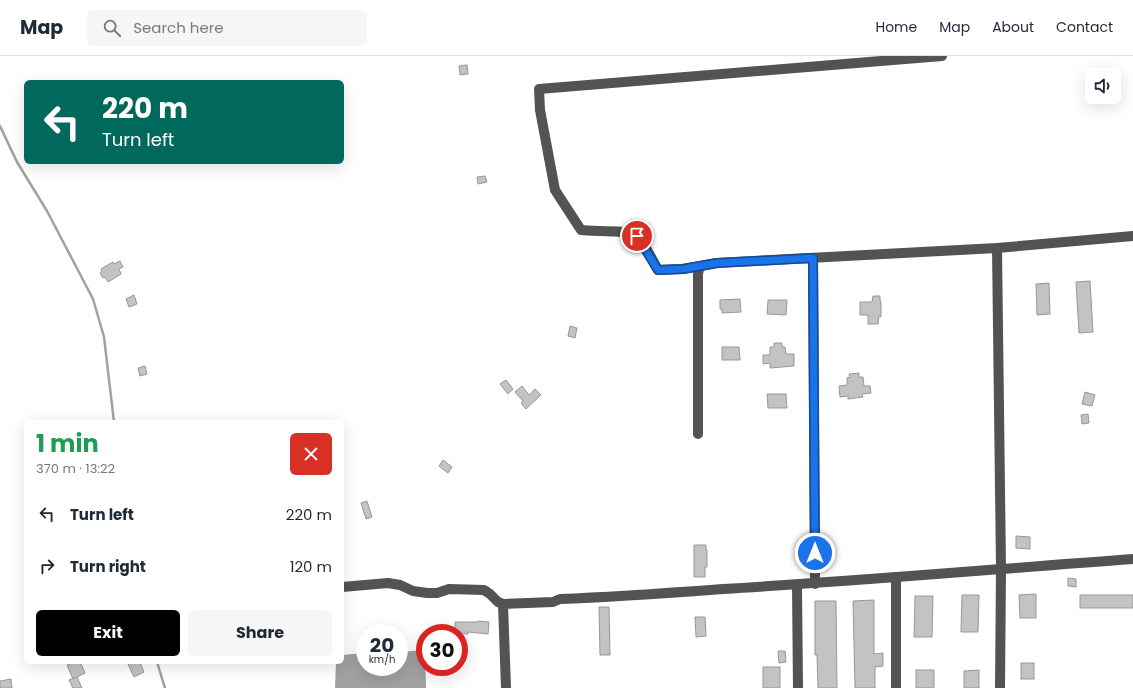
<!DOCTYPE html>
<meta charset="utf-8">
<style>
body{margin:0;font-family:Poppins,sans-serif;background:#f6f6f7;color:#1f2937;height:100vh;display:flex;flex-direction:column;font-size:15px;white-space:nowrap}
*{box-sizing:border-box;margin:0}
p{font-size:13px;color:#747a83}
.icon{flex:none;width:22px;height:22px;fill:none;stroke:currentColor;stroke-width:2;stroke-linecap:round;stroke-linejoin:round}
.map{position:relative;flex:1;overflow:hidden}
.sheet{position:absolute;left:24px;top:364px;width:320px;height:244px;display:flex;flex-direction:column;background:#fff;border-radius:6px;box-shadow:0 4px 16px #0002}
.sheet>*{flex:none}
.banner{position:absolute;left:24px;top:24px;width:320px;height:84px;border-radius:6px;box-shadow:0 4px 16px #0002;background:#00695c;color:#fff;overflow:hidden}
.buttons{position:absolute;left:1085px;top:12px;display:grid;gap:8px}
.buttons a{display:grid;place-items:center;width:36px;height:36px;border-radius:6px;background:#fff;box-shadow:0 4px 16px #0002;font-size:20px}
.speed{position:absolute;left:356px;top:568px;display:flex;gap:8px;font-size:20px;font-weight:700;text-align:center}
.speed>*{display:grid;place-content:center;width:52px;height:52px;border-radius:50%;background:#fff;box-shadow:0 4px 16px #0002;line-height:1}
.speed small{font-size:10px;font-weight:400}
.speed .limit{border:6px solid #d22;background:#fff;color:#111}
.pin{position:absolute;display:grid;place-items:center;width:34px;height:34px;color:#fff;margin:-17px;border:2px solid #fff;border-radius:50%;box-shadow:0 1px 4px #0007}
.me{position:absolute;width:44px;margin:-22px;rotate:0deg;stroke-linejoin:round;filter:drop-shadow(0 0 3px #0008)}
.turn{display:flex;align-items:center;gap:14px;height:84px;padding:0 12px;font-size:18px}
.turn .icon{width:52px;height:52px;stroke-width:2.5}
.turn b{display:block;font-size:28px;line-height:34px}
.round{display:grid;place-items:center;flex:none;width:42px;height:42px;border-radius:6px;background:#f6f6f7}
.head{display:flex;align-items:center;justify-content:space-between;height:68px;padding:0 12px}
h1{font-size:24px;font-weight:700;line-height:30px;color:#1e9e55}
.action{display:flex;gap:8px;margin-top:auto;padding:8px 12px}
.action a{flex:1;height:46px;border-radius:6px;background:#000;color:#fff;font-size:16px;font-weight:700;line-height:46px;text-align:center}
.action a+a{background:#f6f6f7;color:#1f2937}
ul{padding:0;list-style:none}
li{display:flex;align-items:center;gap:12px;height:52px;padding:0 12px}
li div{flex:1}
li b{display:block;font-size:15px}
li em{font-style:normal}
header{display:flex;align-items:center;gap:24px;box-sizing:border-box;height:56px;padding:0 20px;background:#fff;border-bottom:1px solid #e0e1e3}
header strong{font-size:19px}
nav{display:flex;gap:22px;margin-inline-start:auto;font-size:14px}
.search{width:280px;height:36px;background:#f6f6f7;display:flex;align-items:center;gap:10px;box-sizing:border-box;padding:0 14px;border-radius:6px;color:#747a83;font-size:15px}
.map>svg:first-child{display:block}
.water{fill:#a1a1a1}
.lines{fill:none;stroke-linecap:round;stroke-linejoin:round}
.stream{stroke:#a1a1a1;stroke-width:2.5}
.building{fill:#c3c3c3;stroke:#979797}
.minor{stroke:#535353;stroke-width:10}
.route-casing{stroke:#114b97;stroke-width:10}
.route{stroke:#1a73e8;stroke-width:7}
</style>
<header>
<strong>Map</strong>
<div class="search"><svg class="icon" aria-label="search" viewBox="0 0 24 24"><circle cx="10" cy="10" r="6"/><path d="M15 15l6 6"/></svg>Search here</div>
<nav><a>Home</a><a>Map</a><a>About</a><a>Contact</a></nav>
</header>
<div class="map">
<svg width="1133" height="632" viewBox="0 0 1133 632">
<rect width="100%" height="100%" fill="#fff"/>
<!-- water -->
<polygon class="water" points="425,594 426,632 335,632 336,606 342,606 342,599 365,597 365,611 399,611 399,596"/>
<g class="lines">
<!-- stream -->
<g class="stream">
<polyline points="0,70 17,106 47,155 93,243 104,281 114,366"/>
<polyline points="157,606 165,632"/>
</g>
</g>
<!-- building -->
<g class="building">
<polygon points="467,9 468,18 460,19 459,10"/>
<polygon points="485,120 487,126 478,128 477,121"/>
<polygon points="120,205 123,211 119,213 121,218 108,226 105,221 103,222 100,217 102,215 101,213 113,206 114,208"/>
<polygon points="1090,225 1093,276 1079,277 1076,226"/>
<polygon points="1049,227 1050,258 1037,259 1036,228"/>
<polygon points="134,239 137,248 129,251 126,243"/>
<polygon points="873,240 880,240 880,245 881,245 881,261 879,260 878,268 868,268 868,259 860,259 860,246 872,246"/>
<polygon points="740,243 741,256 722,257 722,253 720,253 720,244"/>
<polygon points="768,244 787,244 786,259 767,258"/>
<polygon points="570,270 577,272 575,282 568,280"/>
<polygon points="774,287 782,287 782,291 785,291 786,298 794,298 794,310 770,312 770,307 763,308 763,299 770,299 770,291 774,291"/>
<polygon points="722,291 739,291 740,304 722,304"/>
<polygon points="145,310 147,318 140,320 138,312"/>
<polygon points="859,317 859,321 863,321 864,330 870,330 871,337 862,338 863,341 848,343 848,340 840,341 839,330 847,329 847,322 850,321 849,318"/>
<polygon points="506,324 513,333 508,338 500,328"/>
<polygon points="522,330 529,339 535,333 541,339 526,353 521,347 523,345 515,336"/>
<polygon points="1085,336 1095,339 1092,350 1082,348"/>
<polygon points="767,338 786,338 787,352 768,352"/>
<polygon points="1088,358 1089,367 1082,368 1081,359"/>
<polygon points="443,404 452,411 448,417 439,410"/>
<polygon points="367,445 372,461 366,463 361,447"/>
<polygon points="1016,480 1030,481 1030,493 1016,492"/>
<polygon points="694,489 706,489 706,494 707,494 707,511 705,511 705,521 694,521"/>
<polygon points="1068,522 1076,523 1076,531 1068,530"/>
<polygon points="1036,538 1036,562 1020,562 1019,539"/>
<polygon points="962,539 979,539 978,576 961,576"/>
<rect x="1080" y="539" width="53" height="13"/>
<polygon points="915,540 933,540 932,581 914,581"/>
<polygon points="874,544 874,598 883,597 883,610 875,611 875,632 855,632 853,545"/>
<polygon points="815,545 836,545 837,632 818,632 817,599 815,599"/>
<polygon points="599,551 609,551 610,599 600,599"/>
<polygon points="695,561 705,561 706,580 696,581"/>
<polygon points="478,565 489,566 488,578 468,576 468,578 455,577 455,566 478,566"/>
<polygon points="778,595 785,595 786,606 779,607"/>
<polygon points="74,606 80,606 85,617 73,623 67,609"/>
<polygon points="127,606 140,606 144,616 134,621"/>
<rect x="1021" y="607" width="13" height="16"/>
<rect x="763" y="611" width="17" height="21"/>
<rect x="916" y="614" width="18" height="18"/>
<polygon points="979,614 979,632 964,632 964,615"/>
<polygon points="77,621 82,632 73,632 69,624"/>
<polygon points="11,623 12,632 0,632 0,625"/>
</g>
<g class="lines">
<!-- minor -->
<g class="minor">
<path d="M942 0 539 33 540 54 555 134 581 174C594 176 627 173 637 180 643 184 654 207 658 214L683 213 717 207 997 192 1133 180"/>
<polyline points="997,192 1001,512 1000,632"/>
<polyline points="813,202 815,528"/>
<polyline points="698,378 698,218 699,213 702,210"/>
<polyline points="797,530 798,632"/>
<polyline points="342,531 388,527 400,529 413,535 427,537 437,537 449,533 484,534 490,538 498,546 503,548"/>
<path d="M506 632 503 548 553 546 560 543C615 541 669 537 723 533 860 525 996 513 1133 503"/>
<polyline points="896,632 896,521"/>
</g>
</g>
<g class="lines">
<!-- route casing -->
<g class="route-casing">
<polyline id="route" points="637,180 658,214 683,213 717,207 813,202 815,497"/>
</g>
<!-- route -->
<use href="#route" class="route"/>
</g>
</svg>
<div class="buttons">
<a><svg class="icon" aria-label="sound" viewBox="0 0 24 24"><path d="M4 9h4l5-4v14l-5-4H4zM17 9q2 3 0 6"/></svg></a>
</div>
<div class="speed"><div>20<small>km/h</small></div><div class="limit">30</div></div>
<div class="pin" style="left:637px;top:180px;background:#d93025"><svg class="icon" aria-label="arrive" viewBox="0 0 24 24"><path d="M6 21V4h12l-3 4 3 4H6"/></svg></div>
<svg class="me" style="left:815px;top:497px" viewBox="-20 -20 40 40"><circle r="17" fill="#1a73e8" stroke="#fff" stroke-width="3"/><path d="M0-11L8 9 0 5-8 9z" fill="#fff"/></svg>
<div class="banner">
<div class="turn"><svg class="icon" aria-label="left" viewBox="0 0 24 24"><path d="M17 20v-9H6M10 6l-5 5 5 5"/></svg><div><b>220 m</b>Turn left</div></div>
</div>
<section class="sheet">
<div class="head"><div><h1>1 min</h1><p>370 m · 13:22</p></div><a class="round" style="background:#d93025;color:#fff"><svg class="icon" aria-label="close" viewBox="0 0 24 24"><path d="M6 6l12 12M18 6L6 18"/></svg></a></div>
<ul>
<li><svg class="icon" aria-label="left" viewBox="0 0 24 24"><path d="M17 20v-9H6M10 6l-5 5 5 5"/></svg><div><b>Turn left</b></div><em>220 m</em></li>
<li><svg class="icon" aria-label="right" viewBox="0 0 24 24"><path d="M7 20v-9h11M14 6l5 5-5 5"/></svg><div><b>Turn right</b></div><em>120 m</em></li>
</ul>
<div class="action"><a>Exit</a><a>Share</a></div>
</section>
</div>
